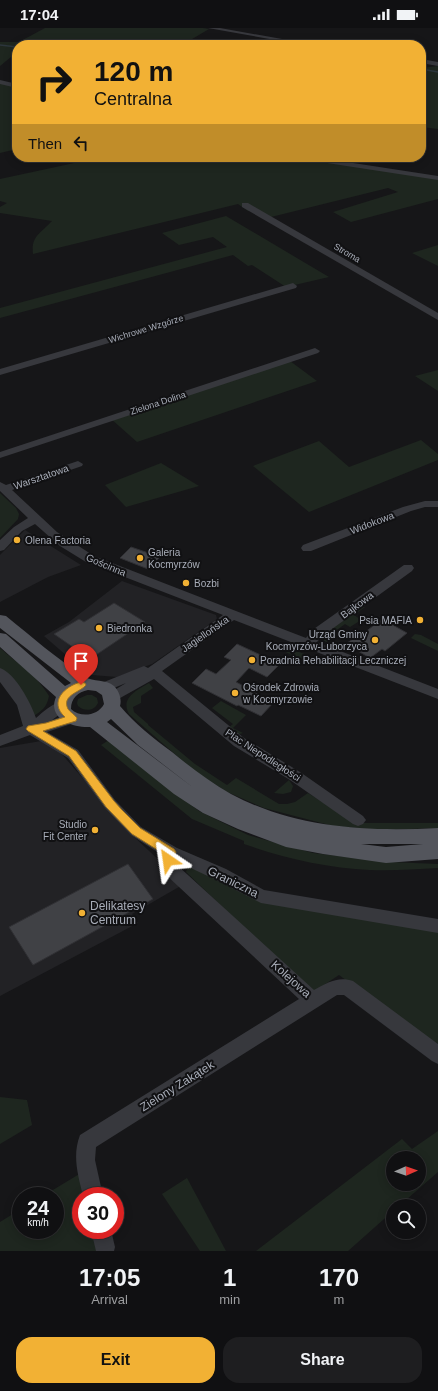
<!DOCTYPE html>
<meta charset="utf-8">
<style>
body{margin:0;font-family:Arial,sans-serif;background:#1e1e20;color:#f1f3f6;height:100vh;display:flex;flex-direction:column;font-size:15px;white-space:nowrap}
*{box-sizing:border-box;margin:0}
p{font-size:13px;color:#9c9d9f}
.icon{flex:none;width:22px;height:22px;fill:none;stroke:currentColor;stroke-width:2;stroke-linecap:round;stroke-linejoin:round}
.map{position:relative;height:1223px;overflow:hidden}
.details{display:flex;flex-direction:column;background:#101012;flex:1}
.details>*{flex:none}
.guide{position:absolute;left:12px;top:12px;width:414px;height:122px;border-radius:16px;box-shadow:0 2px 10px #0003,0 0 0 1px #303032;background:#f2b134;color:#111;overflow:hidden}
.needle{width:26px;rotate:88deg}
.controls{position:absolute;left:386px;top:1123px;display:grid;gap:8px}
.controls a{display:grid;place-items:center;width:40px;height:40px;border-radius:50%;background:#101012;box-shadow:0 2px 10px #0003,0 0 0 1px #303032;font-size:20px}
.speed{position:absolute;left:12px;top:1159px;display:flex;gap:8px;font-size:20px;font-weight:700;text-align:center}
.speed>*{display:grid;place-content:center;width:52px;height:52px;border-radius:50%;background:#101012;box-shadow:0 2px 10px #0003,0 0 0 1px #303032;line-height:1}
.speed small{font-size:10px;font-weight:400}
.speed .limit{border:6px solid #d22;background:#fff;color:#111}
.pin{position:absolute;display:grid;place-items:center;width:34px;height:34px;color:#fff;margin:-41px -17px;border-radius:50% 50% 50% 0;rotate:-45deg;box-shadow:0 0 4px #0007}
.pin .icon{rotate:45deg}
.me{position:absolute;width:44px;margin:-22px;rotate:328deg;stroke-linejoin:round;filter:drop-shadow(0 0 3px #0008)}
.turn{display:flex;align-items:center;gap:14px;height:84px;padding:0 16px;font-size:18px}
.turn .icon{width:52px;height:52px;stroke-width:2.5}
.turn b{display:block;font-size:28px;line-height:34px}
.then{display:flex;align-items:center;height:38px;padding:0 16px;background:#0003;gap:8px;font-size:15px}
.eta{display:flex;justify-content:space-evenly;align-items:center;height:68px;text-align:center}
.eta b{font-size:24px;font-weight:800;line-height:28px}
.button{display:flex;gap:8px;margin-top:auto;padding:8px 16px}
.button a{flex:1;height:46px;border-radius:16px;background:#f2b134;color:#111;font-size:16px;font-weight:800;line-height:46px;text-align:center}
.button a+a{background:#1e1e20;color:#f1f3f6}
.status{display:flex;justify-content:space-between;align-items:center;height:28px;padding:0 20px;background:#101012;direction:ltr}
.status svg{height:11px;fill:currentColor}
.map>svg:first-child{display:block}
.built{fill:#222225}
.green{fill:#1e261f;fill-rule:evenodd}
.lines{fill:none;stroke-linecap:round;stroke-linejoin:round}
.stream{stroke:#2c353c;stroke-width:1.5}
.building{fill:#404145;stroke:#303034}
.minor{fill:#37383d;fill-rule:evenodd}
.major{fill:#53555c;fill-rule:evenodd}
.route{fill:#f2b134;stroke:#9d7322}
.poi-dot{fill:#f2b134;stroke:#111113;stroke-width:1.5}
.labels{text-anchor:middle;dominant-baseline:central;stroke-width:4;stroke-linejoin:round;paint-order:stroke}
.far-street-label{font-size:9px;fill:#a8adb8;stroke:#111113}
.street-label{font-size:10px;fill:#a8adb8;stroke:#111113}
.poi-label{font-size:10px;fill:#a8adb8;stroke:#111113;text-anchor:start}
.near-street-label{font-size:12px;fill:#a8adb8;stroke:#111113}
.near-poi-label{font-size:12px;fill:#a8adb8;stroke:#111113;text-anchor:start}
</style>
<div class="status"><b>17:04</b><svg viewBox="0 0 49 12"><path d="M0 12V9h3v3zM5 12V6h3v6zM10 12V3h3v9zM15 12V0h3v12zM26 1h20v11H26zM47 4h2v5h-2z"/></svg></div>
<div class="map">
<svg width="438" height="1223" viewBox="0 0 438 1223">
<rect width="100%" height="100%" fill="#161618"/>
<!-- built -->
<g class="built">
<polygon points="25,502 81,537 48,549 0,574 0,527"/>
<polygon points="122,553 216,587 217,591 152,636 117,649 92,647 82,641 44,608 69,594"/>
<polygon points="41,713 60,724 130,805 184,856 132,886 138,895 0,968 0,720"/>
</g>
<!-- green -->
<g class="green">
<polygon points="45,0 203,0 209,1 182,17 17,17 17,24 0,38 0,14 19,14"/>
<polygon points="438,38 438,101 421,99 421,40"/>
<polygon points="0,55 17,59 17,121 0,125"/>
<path d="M69 129H294L438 151V171L351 194 333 184 398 164 388 160 267 190 253 182 248 183 238 176 33 226C31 208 40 206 52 193L0 185V179L7 175 0 173V151L79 134Z"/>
<polygon points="226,188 329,249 286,259 252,237 248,238 233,227 0,290 0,280 227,219 213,209 179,217 162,205"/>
<polygon points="438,217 438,238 412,225"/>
<polygon points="290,333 317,353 137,414 110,390"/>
<polygon points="438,342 438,363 415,348"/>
<polygon points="421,412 438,426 438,432 309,484 253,438 319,413 349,439"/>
<polygon points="161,435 199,458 126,479 105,457"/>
<polygon points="0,465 16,480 19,486 18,491 0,510"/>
<polygon points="360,577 365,579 354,587 361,592 350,599 345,596 327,609 332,613 329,615 319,611 319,609"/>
<polygon points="415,606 421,607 438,616 438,623 411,610"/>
<polygon points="277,616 310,628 306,633 274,619"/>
<path d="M0 620C19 637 35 645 49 668 47 679 42 683 32 689L0 640Z"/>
<path d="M149 655 153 660 141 668V675L133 679 134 684 148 696V697L195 736 227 757 236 750 279 776H287L295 774 308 765 355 795H438V800L382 802 333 798 264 780 225 763 193 742 129 686C120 670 137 662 149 655Z"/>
<path d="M87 667H92L97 670 98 675C94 683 85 684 78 678L77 675 78 671Z"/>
<path d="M221 673 246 687 233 700 243 705C237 708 232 704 227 701L233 696 212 680Z"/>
<path d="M109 712 199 783 248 807 313 825 391 834 438 836V840C416 841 393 843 370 842 327 840 284 830 244 816V813L192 791 101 717Z"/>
<polygon points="289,752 293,758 291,764 283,766 274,765"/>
<polygon points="188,837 258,871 438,904 438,1016 400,992 339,947 312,965 186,844"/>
<polygon points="0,1069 27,1072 32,1097 0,1116"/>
<path d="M438 1103V1144L399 1178H393V1183L348 1223H256L402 1111 412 1121ZM393 1130H419V1156H393Z"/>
<polygon points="81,1145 87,1168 81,1168 81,1202 96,1202 103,1223 0,1223 0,1194 21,1181 21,1202 55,1202 55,1168 43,1168"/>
<polygon points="187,1150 226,1223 200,1223 162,1166"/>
</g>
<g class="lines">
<!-- stream -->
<g class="stream">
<polyline points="0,17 17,19"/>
<polyline points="421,41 438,44"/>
</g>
</g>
<!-- building -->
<g class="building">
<polygon points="131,519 160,529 148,541 120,530"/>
<polygon points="114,575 145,594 90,631 54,606 79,591 84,594"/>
<polygon points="382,591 407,605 385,623 382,621 370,630 346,616 362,604 364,605"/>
<polygon points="237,616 280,636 267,649 249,640 236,654 274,674 261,688 238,677 237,678 192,655 206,641 216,646 231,632 224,629"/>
<polygon points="128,836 153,871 33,937 9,899"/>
</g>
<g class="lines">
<!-- minor -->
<g class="minor">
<polygon points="208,0 220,0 316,17 303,17"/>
<polygon points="421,31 438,34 438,38 421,35"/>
<polygon points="0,52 17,56 17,60 0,56"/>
<polygon points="298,129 314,129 438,148 438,152 301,131"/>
<polygon points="242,175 248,175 438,285 438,292 242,179"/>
<polygon points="293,255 297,258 296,260 0,347 0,341"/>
<polygon points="315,320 320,323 318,325 0,430 0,424"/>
<polygon points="78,433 83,436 82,438 12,462 57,504 94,528 306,610 311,603 404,537 412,537 414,540 412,543 321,609 317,614 438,661 438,671 234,592 162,643 244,710 300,744 363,788 366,792 363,796 358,798 353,796 290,752 234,718 154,651 113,674 108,672 106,669 108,666 126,655 104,664 99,662 97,659 99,656 144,638 148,640 223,587 86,534 60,518 35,496 22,503 4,522 0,523 0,512 14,499 28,490 0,463 0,454 6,457"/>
<polygon points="425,473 438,473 438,479 425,479 411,483 311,523 303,523 301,520 303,517 403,479"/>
<path d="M0 640C15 645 31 675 36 690 44 683 56 671 67 675L69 678 67 681 52 692 72 685 77 686 79 690 77 694 47 704 78 722 115 772 141 799 177 820 226 841 264 862 438 891V905L261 875 214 851 176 833 177 837 314 962C327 955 338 948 353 953L438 1016V1036L432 1033 344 967H337L96 1119 95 1132 103 1168H83C78 1147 72 1128 80 1107L299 971 164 845 160 832 162 827 131 807 105 780 68 730 30 707 0 718V707L23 698 17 677 0 654Z"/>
<polygon points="91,1202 111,1202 115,1219 114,1223 96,1223"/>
</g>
<!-- major -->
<path class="major" d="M0 587 6 588C32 609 57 631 85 649 93 654 106 651 114 658 119 663 122 671 120 678 135 696 153 710 172 724 190 739 210 754 231 766 295 800 367 804 438 800V831L386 835 323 826 286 819 238 801 203 785 174 766 90 699C72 700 47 690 56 669L0 619V605L6 606 65 658 71 655 0 600ZM88 662 96 663 102 667 104 676C98 688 80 690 71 681 71 670 78 664 88 662ZM111 691 138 717 195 761 107 694ZM361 816H423L386 819Z"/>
</g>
<!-- route -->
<path class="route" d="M81 654 85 655 86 657C81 664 61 667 68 681 70 684 75 687 77 690L76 693 43 703 76 723 114 773 122 782 140 800 174 821 176 824 172 835 168 836 164 835 163 832 164 826 132 806 106 779 69 728 28 703 26 701 28 698 46 695 65 689C48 674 65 658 81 654Z"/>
<!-- markers -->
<g class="poi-dot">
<circle cx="17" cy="512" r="4"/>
<circle cx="140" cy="530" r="4"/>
<circle cx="186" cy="555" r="4"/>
<circle cx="420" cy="592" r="4"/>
<circle cx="99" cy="600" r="4"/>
<circle cx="375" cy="612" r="4"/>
<circle cx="252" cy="632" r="4"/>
<circle cx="235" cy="665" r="4"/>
<circle cx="95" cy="802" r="4"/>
<circle cx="82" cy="885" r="4"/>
</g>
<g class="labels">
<!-- far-street labels -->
<g class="far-street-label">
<text transform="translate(347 225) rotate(30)">Stroma</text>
<text transform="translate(146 301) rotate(-17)">Wichrowe Wzgórze</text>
<text transform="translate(158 375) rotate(-18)">Zielona Dolina</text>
</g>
<!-- street labels -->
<g class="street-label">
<text transform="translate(41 449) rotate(-19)">Warsztatowa</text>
<text transform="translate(372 495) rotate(-21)">Widokowa</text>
<text transform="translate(106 537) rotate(23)">Gościnna</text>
<text transform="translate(357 577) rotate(-36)">Bajkowa</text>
<text transform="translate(205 606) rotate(-35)">Jagiellońska</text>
<text transform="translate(263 727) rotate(33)">Plac Niepodległości</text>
</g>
<!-- poi labels -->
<g class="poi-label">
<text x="25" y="512">Olena Factoria</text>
<text x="148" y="524">Galeria<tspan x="148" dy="12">Kocmyrzów</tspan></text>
<text x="194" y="555">Bozbi</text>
<text x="412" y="592" text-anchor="end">Psia MAFIA</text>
<text x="107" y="600">Biedronka</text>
<text x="367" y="606" text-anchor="end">Urząd Gminy<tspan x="367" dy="12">Kocmyrzów-Luborzyca</tspan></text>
<text x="260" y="632">Poradnia Rehabilitacji Leczniczej</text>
<text x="243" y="659">Ośrodek Zdrowia<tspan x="243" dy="12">w Kocmyrzowie</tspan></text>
<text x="87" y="796" text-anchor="end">Studio<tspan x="87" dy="12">Fit Center</tspan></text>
</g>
<!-- near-street labels -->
<g class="near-street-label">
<text transform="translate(233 854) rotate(26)">Graniczna</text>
<text transform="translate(291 951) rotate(42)">Kolejowa</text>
<text transform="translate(177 1058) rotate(-32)">Zielony Zakątek</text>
</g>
<!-- near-poi labels -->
<g class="near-poi-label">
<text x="90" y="878">Delikatesy<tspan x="90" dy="14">Centrum</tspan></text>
</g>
</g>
</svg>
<div class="controls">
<a><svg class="needle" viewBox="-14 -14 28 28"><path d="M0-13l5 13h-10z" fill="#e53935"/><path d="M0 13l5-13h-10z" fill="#9c9d9f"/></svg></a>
<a><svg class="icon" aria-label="search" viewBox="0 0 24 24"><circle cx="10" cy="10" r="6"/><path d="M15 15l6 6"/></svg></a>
</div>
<div class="speed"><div>24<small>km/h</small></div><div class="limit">30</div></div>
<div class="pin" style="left:81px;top:657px;background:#d93025"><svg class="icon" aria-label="arrive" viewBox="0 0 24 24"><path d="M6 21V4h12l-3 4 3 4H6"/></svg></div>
<svg class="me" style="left:168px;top:832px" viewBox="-20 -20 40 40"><path d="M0-17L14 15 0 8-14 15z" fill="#f2b134" stroke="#fff" stroke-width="4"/></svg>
<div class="guide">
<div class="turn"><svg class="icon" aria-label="right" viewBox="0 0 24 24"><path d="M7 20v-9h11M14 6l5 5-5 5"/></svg><div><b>120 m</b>Centralna</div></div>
<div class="then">Then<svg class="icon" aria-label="left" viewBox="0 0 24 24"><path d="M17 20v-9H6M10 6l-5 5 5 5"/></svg></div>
</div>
</div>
<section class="details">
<div class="eta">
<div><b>17:05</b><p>Arrival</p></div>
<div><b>1</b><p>min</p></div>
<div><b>170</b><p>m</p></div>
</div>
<div class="button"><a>Exit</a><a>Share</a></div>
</section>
